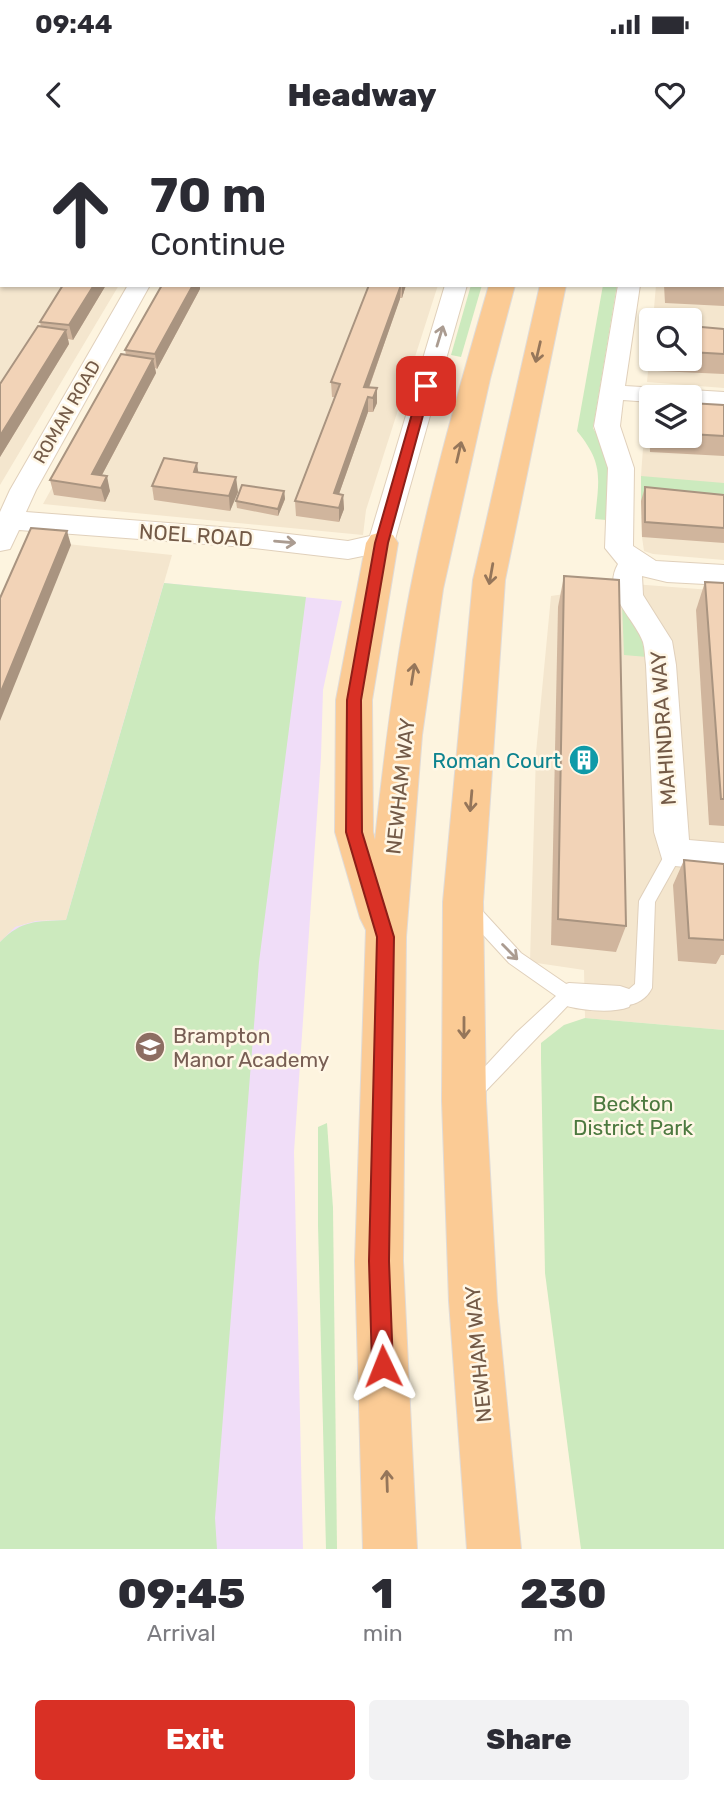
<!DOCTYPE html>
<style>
body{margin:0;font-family:Rubik,sans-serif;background:#f2f2f3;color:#2b2b33;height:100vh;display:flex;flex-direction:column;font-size:26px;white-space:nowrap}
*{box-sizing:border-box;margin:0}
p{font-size:23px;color:#7c7c81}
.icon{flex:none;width:38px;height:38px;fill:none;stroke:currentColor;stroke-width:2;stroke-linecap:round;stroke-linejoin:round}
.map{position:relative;height:1409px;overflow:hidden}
.drawer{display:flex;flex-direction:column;background:#fff;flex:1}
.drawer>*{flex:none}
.banner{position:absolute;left:0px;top:0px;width:724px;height:147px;box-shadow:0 2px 5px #0004;background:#fff;color:#2b2b33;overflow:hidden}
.fabs{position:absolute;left:639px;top:168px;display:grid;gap:14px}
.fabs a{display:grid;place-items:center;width:63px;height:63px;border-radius:7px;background:#fff;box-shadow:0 2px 5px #0004;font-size:35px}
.pin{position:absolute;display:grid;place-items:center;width:60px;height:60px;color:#fff;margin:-30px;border-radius:14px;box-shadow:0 4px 10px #0006}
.me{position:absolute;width:77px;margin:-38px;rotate:358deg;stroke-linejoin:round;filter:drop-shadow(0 0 5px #0008)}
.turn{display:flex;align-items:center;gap:24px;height:147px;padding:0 35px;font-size:32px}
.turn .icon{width:91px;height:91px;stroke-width:2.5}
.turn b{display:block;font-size:49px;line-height:60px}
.eta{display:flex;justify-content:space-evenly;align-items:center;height:119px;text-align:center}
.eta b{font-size:42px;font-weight:800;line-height:49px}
.cta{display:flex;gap:14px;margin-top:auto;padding:14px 35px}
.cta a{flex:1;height:80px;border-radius:7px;background:#d93025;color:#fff;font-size:28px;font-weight:800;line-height:80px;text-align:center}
.cta a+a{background:#f2f2f3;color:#2b2b33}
.status{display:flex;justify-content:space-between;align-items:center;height:49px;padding:0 35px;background:#fff;direction:ltr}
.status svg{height:19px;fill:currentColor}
header{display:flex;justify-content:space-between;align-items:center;height:91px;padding:0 35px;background:#fff;font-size:32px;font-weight:800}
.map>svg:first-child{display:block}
.residential{fill:#f4e6ce}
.education{fill:#f0ddf8}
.green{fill:#cceabe}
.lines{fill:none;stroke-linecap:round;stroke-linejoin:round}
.service-casing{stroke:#e0d0bb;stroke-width:2}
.pedestrian-casing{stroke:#e0d0bb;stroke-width:2}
.minor-casing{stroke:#e0d0bb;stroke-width:2}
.trunk-casing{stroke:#e0dbd7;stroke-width:2}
.service{fill:#fff;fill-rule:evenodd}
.pedestrian{fill:#fff;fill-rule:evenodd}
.minor{fill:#fff;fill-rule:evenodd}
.trunk{fill:#fbcb95;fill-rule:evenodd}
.wall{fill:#d0b59d}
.shaded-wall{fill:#a99480}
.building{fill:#f2d3b7;stroke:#a99480;stroke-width:2}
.oneway{stroke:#ab9c91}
.oneway2{stroke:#95765a}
.route{fill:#d93025;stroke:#8d1f18;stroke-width:2}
.labels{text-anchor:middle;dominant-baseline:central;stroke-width:5;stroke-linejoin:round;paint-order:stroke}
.far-street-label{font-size:18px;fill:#735a47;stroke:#fff7e6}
.street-label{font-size:21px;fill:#735a47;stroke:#fff7e6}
.culture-label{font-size:21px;fill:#0d838f;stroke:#fff7e6;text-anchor:end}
.education-label{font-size:21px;fill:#785e54;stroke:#fff7e6;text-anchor:start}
.park-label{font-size:21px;fill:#4c793f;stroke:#fff7e6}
</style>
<div class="status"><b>09:44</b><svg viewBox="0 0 49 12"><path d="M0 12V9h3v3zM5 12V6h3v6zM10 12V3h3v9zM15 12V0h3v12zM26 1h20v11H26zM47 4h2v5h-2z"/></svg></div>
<header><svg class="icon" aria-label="back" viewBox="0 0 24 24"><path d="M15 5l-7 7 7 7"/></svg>Headway<svg class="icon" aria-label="heart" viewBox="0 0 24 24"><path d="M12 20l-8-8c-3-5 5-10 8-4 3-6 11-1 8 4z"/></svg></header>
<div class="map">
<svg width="724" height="1409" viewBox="0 0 724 1409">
<rect width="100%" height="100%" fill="#fdf4df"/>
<!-- residential -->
<g class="residential">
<polygon points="0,81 2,145 119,145 0,345"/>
<polygon points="724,133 724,248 647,242 651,200 651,219 690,219 690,180 653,180 656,145 723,145"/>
<polygon points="164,145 438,145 366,370 363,395 43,364"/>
<polygon points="646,266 651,266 651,296 690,296 724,272 724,420 653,414 644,411 642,397 641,336"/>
<polygon points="29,400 172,415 66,780 37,781 16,787 0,802 0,466"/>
<polygon points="633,444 724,451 724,890 585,878 584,830 530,822 536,613 551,456"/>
</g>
<!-- education -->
<polygon class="education" points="164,443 342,461 323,550 321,617 294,1012 303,1409 0,1409 0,802 15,787 36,781 66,780"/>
<!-- green -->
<g class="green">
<polygon points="471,145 482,145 461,217 451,215"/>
<path d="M603 145H617L593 288 607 313 609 326 606 380 595 379C599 338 604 324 577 291Z"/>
<polygon points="641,336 724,343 724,369 641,361"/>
<path d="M164 443 306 457 259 822 215 1378 217 1409H0V802C23 779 36 782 66 780Z"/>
<polygon points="622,463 642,497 647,517 624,515"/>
<polygon points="585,878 724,890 724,1409 581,1409 545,1133 541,918 541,903 564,885"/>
<polygon points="327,983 333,1068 337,1409 326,1409 318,1085 318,987"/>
</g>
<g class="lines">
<!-- service casing -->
<g class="service-casing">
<g id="service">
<path d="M675 705 681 707 683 712 655 762 652 848C645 862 629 869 614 863L611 858 614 853 628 850 635 844 639 761 669 707Z"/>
<polygon points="470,762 476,764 521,813 575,850 578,855 479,958 473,961 467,958 464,952 467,946 516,893 556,856 509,823 464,774 462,769 464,764"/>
</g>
</g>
<!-- pedestrian casing -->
<g class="pedestrian-casing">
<path id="pedestrian" d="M569 843 620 846 629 849 633 858 629 867C611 874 578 870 560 864L556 855 560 846Z"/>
</g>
<!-- minor casing -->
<g class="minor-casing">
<g id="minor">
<polygon points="0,0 10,2 2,2 0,13"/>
<polygon points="213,0 233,0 212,2"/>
<polygon points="491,0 511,0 490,2"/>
<polygon points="713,0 724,0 724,6 723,2"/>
<polygon points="128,145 150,145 36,350 26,372 246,389 348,401 370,396 445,145 467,145 392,410 348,419 246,407 19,390 10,409 0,411 0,372 10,350"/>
<path d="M618 145H640L625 246 724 252V268L690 265V257H651V262L623 260 620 286 634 328 633 406 656 421 724 425V445L667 442 642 436 643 455 672 501 676 525 689 700 724 703V731L675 726 663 722 654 692 646 525C645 518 645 509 643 502 634 477 601 454 618 424L605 408 608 328 594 286Z"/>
</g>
</g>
<!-- trunk casing -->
<g class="trunk-casing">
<g id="trunk">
<polygon points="532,0 554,0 531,2"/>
<rect x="575" y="0" width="22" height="2"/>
<path d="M489 145H515L490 239 443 449 422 595 406 797 403 1121 417 1409H363L355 1121 366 790 360 778 335 692 336 560 366 403 371 395 382 392 393 395 398 403 372 560 373 692 375 700C384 616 394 533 410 451 430 348 460 246 489 145Z"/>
<polygon points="540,145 566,145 505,440 483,762 486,961 497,1161 521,1409 467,1409 449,1161 442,961 443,762 473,440"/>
</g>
</g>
<!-- service -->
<use href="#service" class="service"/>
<!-- pedestrian -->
<use href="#pedestrian" class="pedestrian"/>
<!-- minor -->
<use href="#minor" class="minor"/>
<!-- trunk -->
<use href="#trunk" class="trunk"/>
</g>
<!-- wall -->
<g class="wall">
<polygon points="2,24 2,57 0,57 0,26"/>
<rect x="723" y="63" width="1" height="41"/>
<polygon points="0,67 2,67 2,87 0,86"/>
<polygon points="724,122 724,166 665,163 664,145 723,145"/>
<polygon points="63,145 106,145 73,200 68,199 69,204 0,317 0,244 41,187 40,182"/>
<polygon points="162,145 200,145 200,149 157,229 155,228 156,233 102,335 110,351 105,362 54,355 50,340 126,215 125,210"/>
<polygon points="369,145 406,145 402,158 400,158 369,248 377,248 377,263 373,272 368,272 339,354 343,355 344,369 339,382 296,376 295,361 335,257 332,257 331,242"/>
<polygon points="690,186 724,189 724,234 657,231 656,219 690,219"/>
<polygon points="690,263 724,265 724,316 650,312 649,281 651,271 651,296 690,296"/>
<polygon points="152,346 238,352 230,371 154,360"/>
<polygon points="645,347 724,355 724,403 642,397 641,361"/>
<polygon points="284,351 285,359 278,376 237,368 236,361"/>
<polygon points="564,436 626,786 616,812 551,805 558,467"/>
<polygon points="705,442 724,443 724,686 709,685 696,470"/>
<polygon points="684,720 724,724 724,815 721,815 716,824 678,821 673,745"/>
</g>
<!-- shaded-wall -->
<g class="shaded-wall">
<polygon points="46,0 58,0 58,2 44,2"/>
<polygon points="184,0 194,0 193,2 183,2"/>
<polygon points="94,145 106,145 73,200 69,185"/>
<polygon points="193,145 200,145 200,149 157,229 155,214"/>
<polygon points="401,145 400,159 364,261 364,247"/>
<polygon points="402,145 406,145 402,158"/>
<polygon points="66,190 69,204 0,317 0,296"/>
<polygon points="153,219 156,233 95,348 92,334"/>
<polygon points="377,248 377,263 373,272 373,258"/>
<polygon points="368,257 368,272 334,368 334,353"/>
<polygon points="197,323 199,337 194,332"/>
<polygon points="107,336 110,351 105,362 101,348"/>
<polygon points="236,337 238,352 230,371 229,356"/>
<polygon points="284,351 285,359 278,376 278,369"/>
<polygon points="343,355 344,369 339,382 339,368"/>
<polygon points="67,391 71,405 0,581 0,554"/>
</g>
<!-- building -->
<g class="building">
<polygon points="20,0 46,0 44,2 18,2"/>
<polygon points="157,0 184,0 183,2 156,2"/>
<polygon points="242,0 269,0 268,2 241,2"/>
<polygon points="432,0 457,0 457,2 431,2"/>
<rect x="683" y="0" width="35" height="2"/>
<polygon points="2,24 2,43 0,43 0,26"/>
<polygon points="723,63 724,63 724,84 723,83"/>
<polygon points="723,122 724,122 724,145 718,145 723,145"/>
<polygon points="63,145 94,145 69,185 40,182"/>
<polygon points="162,145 193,145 155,214 125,210"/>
<polygon points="369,145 401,145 364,247 377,248 373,258 368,257 334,353 343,355 339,368 295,361 340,244 331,242"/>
<polygon points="38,186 66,190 0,296 0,244"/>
<polygon points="690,186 724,189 724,214 690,212"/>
<polygon points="121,214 153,219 92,334 107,336 101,348 50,340"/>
<polygon points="690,263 724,265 724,296 690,294"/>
<polygon points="164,318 197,323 194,332 236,337 229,356 152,346"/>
<polygon points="242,345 284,351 278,369 236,361"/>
<polygon points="645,347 724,355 724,388 645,382"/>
<polygon points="31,388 67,391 0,554 0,458"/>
<polygon points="564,436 619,440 626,786 558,779"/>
<polygon points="705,442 724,443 724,659 721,659"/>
<polygon points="684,720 724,724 724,800 689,798"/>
</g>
<!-- one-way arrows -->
<defs><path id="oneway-shaft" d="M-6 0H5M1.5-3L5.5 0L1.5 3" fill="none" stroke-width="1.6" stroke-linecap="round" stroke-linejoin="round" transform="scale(1.75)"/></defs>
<g class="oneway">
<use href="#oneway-shaft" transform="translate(440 196) rotate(-73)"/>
<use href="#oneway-shaft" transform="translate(285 402) rotate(5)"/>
<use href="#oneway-shaft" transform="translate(510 812) rotate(45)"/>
</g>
<g class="oneway2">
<use href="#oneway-shaft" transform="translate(538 212) rotate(103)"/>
<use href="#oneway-shaft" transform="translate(459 312) rotate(-77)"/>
<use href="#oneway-shaft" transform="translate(491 434) rotate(100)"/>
<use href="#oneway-shaft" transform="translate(413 534) rotate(-81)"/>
<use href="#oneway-shaft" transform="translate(471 661) rotate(95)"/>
<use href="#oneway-shaft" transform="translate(464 888) rotate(90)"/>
<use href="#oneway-shaft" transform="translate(387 1341) rotate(-92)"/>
</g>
<!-- route -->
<polygon class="route" points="426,242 431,246 388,403 361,560 362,692 394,797 389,1121 393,1226 390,1233 383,1236 375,1233 372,1226 369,1121 377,797 346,692 347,560 375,403 420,246"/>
<!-- icons -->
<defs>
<g id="building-disc" transform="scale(1.575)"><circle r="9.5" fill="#0f9aa8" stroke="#fff7e6"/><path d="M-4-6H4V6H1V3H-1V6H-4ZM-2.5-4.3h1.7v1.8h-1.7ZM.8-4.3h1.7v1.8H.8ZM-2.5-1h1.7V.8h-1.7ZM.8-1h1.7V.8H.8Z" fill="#fff"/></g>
<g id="school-disc" transform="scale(1.575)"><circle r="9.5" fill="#8d6e63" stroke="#fff7e6"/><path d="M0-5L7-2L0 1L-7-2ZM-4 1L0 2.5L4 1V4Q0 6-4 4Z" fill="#fff"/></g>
</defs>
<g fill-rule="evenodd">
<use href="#building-disc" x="584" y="620"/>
<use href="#school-disc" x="150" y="907"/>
</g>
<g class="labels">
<!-- far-street labels -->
<g class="far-street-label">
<text transform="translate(67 272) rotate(-60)">ROMAN ROAD</text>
</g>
<!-- street labels -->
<g class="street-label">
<text transform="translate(196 395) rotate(4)">NOEL ROAD</text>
<text transform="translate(663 588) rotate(-94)">MAHINDRA WAY</text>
<text transform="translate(400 646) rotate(-84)">NEWHAM WAY</text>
<text transform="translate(478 1214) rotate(-95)">NEWHAM WAY</text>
</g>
<!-- culture labels -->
<g class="culture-label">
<text x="561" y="620">Roman Court</text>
</g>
<!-- education labels -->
<g class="education-label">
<text x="173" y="895">Brampton<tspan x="173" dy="24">Manor Academy</tspan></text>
</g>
<!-- park labels -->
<g class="park-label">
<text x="633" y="963">Beckton<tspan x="633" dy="24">District Park</tspan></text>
</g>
</g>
</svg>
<div class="fabs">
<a><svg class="icon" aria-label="search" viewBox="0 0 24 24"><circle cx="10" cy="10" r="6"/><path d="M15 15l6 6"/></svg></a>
<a><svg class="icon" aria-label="layers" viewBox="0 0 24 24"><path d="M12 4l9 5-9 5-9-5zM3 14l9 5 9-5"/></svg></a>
</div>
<div class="pin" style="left:426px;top:246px;background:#d93025"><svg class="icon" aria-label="arrive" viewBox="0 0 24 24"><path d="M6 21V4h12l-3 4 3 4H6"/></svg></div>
<svg class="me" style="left:383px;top:1226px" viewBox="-20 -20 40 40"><path d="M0-17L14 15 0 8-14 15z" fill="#d93025" stroke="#fff" stroke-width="4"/></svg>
<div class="banner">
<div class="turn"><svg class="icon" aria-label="ahead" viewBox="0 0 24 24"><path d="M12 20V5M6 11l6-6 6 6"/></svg><div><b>70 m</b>Continue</div></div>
</div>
</div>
<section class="drawer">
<div class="eta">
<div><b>09:45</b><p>Arrival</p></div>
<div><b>1</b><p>min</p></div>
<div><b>230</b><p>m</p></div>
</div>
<div class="cta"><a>Exit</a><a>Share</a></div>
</section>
